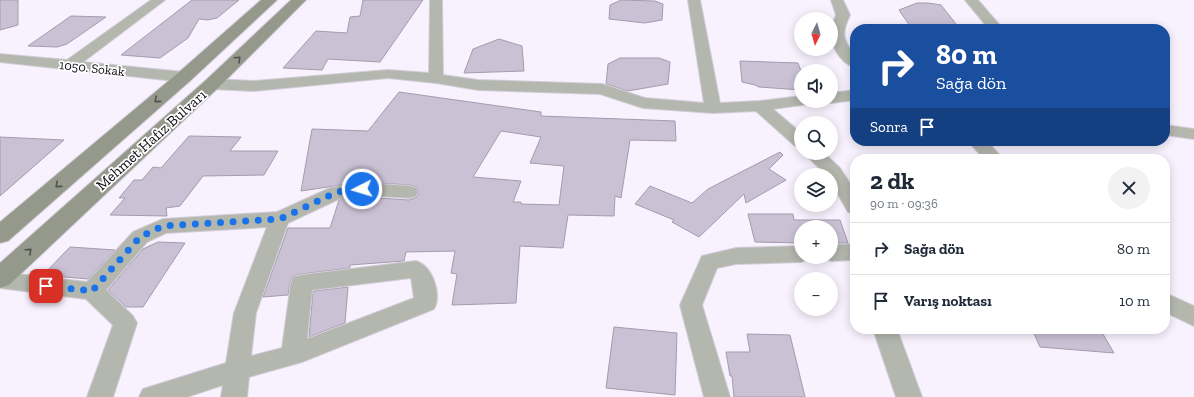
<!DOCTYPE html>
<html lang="tr">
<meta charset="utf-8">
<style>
body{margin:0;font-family:"Zilla Slab",serif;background:#f2f2f3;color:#1f2937;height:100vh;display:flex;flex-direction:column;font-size:15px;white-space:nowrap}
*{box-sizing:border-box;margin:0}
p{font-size:13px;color:#747a83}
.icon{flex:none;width:22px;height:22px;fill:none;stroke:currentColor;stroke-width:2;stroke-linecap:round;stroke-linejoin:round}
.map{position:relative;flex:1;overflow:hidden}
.panel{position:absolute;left:850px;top:154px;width:320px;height:180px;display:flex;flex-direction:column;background:#fff;border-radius:16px;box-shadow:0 2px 10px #0003}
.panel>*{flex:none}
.banner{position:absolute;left:850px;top:24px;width:320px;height:122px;border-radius:16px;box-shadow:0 2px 10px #0003;background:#1a4fa0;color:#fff;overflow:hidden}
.needle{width:26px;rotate:185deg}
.fabs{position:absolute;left:794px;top:12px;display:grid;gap:8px}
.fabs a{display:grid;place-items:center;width:44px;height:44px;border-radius:50%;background:#fff;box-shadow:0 2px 10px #0003;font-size:20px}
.pin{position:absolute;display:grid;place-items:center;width:34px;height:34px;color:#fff;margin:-17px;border-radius:8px;box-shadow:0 2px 6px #0006}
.me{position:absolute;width:44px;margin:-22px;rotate:265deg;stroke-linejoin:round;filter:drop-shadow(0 0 3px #0008)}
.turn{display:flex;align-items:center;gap:14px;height:84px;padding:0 20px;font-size:18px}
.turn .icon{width:52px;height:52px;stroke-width:2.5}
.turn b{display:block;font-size:28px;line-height:34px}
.then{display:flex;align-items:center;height:38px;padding:0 20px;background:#0003;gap:8px;font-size:15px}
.round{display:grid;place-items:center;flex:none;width:42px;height:42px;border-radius:21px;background:#f2f2f3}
.head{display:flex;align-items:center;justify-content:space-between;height:68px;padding:0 20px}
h1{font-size:24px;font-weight:700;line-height:30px}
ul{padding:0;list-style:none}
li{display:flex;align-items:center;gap:12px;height:52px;padding:0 20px;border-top:1px solid #e0e1e3}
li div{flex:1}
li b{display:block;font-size:15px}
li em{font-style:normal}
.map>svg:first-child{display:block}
.building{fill:#cac1d5;stroke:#a39bae;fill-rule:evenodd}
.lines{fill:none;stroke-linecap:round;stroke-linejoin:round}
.minor-casing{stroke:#d2cdd9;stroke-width:2}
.secondary-casing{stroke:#d2cdd9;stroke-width:2}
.minor{fill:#b4b7ae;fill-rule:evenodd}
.secondary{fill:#95998c;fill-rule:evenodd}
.oneway{stroke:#51524e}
.route{stroke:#1a73e8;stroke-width:7;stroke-dasharray:0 12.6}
.labels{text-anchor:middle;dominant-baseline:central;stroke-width:3.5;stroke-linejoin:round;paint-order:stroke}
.far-street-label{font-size:13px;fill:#0d0a11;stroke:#fff}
.street-label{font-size:15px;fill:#0d0a11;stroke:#fff}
</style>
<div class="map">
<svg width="1194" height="397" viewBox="0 0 1194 397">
<rect width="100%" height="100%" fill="#f8f2ff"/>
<!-- building -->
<g class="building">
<polygon points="0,0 18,0 18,25 0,30"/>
<polygon points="192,0 239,0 217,18 208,20 199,19 188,38 160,58 121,55"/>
<polygon points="363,0 423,0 380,62 328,59 322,70 283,68 316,31 347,33 350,17 360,16"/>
<polygon points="621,0 655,1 663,4 662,20 645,23 609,19 610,5"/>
<polygon points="917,3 928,3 941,5 960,29 932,29 931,28 910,26 899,10"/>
<polygon points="71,16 106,17 67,44 57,47 28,46"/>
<polygon points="499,39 522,46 524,71 464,73 473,49"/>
<polygon points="620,58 659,58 670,62 668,84 628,91 606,84 608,64"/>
<polygon points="740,61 798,63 801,71 801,90 759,87 755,85 742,82"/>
<path d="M399 92 541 112V116L675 121 676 141 630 140 621 198 615 196 614 216 568 215 563 248 520 246 516 303 452 305 457 274 451 273 455 251 406 252 404 261 350 265V268L302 274 293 276 290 283 288 295 263 297 288 228H330L339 200 341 199 362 197 409 200 417 197 419 193 417 187 409 185 362 182 301 191 312 129 368 131ZM501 131 541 137 530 163 564 166 559 205 521 204V202H513L521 181 473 177Z"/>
<polygon points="189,136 241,137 230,151 278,151 264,175 203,176 180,206 166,208 167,216 110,215 125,198 119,198 134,180 142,180 153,167 161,168"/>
<polygon points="0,137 64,140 0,196"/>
<polygon points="780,152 783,155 769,169 786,180 746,203 744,194 699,237 672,222 674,220 635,204 650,186 692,203 708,189"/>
<polygon points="748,214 793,214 794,220 840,220 848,243 831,243 831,227 801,227 801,243 755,242"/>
<polygon points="158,242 185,243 143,307 126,307 108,290 143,249"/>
<polygon points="70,247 115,250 88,279 43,275"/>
<polygon points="348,287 345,323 309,337 313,291"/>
<polygon points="614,327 677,333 675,395 606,388"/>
<polygon points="1032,329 1100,329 1114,353 1040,347"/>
<polygon points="747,334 790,335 805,397 734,397 732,376 730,376 726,352 750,352"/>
</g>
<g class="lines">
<!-- minor casing -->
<g class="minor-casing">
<g id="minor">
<polygon points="151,0 165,0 83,62 184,72 189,74 192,77 189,80 184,82 0,62 0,54 67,60"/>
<polygon points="430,0 442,0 443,75 478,80 602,84 645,98 704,103 688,0 700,0 720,103 760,101 801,96 801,101 811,101 809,104 773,109 801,133 801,147 795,146 756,111 713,113 643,108 600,94 478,90 436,83 388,78 254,91 212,89 207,87 204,84 207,81 212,79 254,81 388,70 429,73"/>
<path d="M831 0H843L850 15C835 46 855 42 855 67 840 64 828 42 831 27 832 23 835 19 836 15Z"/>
<polygon points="965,0 978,0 1003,29 989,29"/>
<polygon points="855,90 855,100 831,103 825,101 831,101 831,93"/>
<polygon points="1165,125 1194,129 1194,139 1165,135"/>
<polygon points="968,141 987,141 1003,159 984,159"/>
<polygon points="804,153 824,153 840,168 855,191 855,214 848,212 831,182 831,175 826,175"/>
<path d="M362 183 409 186 416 188 418 192 416 196 409 198 362 195 341 198 288 223 256 313 251 356 282 348 291 283 294 277 302 275 416 261C433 266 442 295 434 309L302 362 249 377 247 397H221L223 385 187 397H139L143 389 226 363 234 313 267 227 166 233 147 242 106 290 133 316 137 323 113 397H87L113 325 86 299 0 288V272L87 282 133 232 163 219 277 212 330 188ZM411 278 414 298 307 339 312 290Z"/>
<polygon points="855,244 855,260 831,261 823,257 831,257 831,245"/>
<polygon points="801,246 801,257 810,257 808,259 801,262 736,264 717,268 702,305 730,397 704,397 680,305 702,256 736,248"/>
<polygon points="1165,293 1194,306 1194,326 1165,312"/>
<polygon points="873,329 897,329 922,397 896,397"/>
</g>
</g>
<!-- secondary casing -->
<g class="secondary-casing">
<g id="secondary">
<polygon points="261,0 277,0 190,81 8,241 0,243 0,222 178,73"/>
<polygon points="291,0 306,0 218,88 9,285 0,288 0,263 206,80"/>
</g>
</g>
<!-- minor -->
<use href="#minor" class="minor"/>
<!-- secondary -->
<use href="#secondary" class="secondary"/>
</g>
<!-- one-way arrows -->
<defs><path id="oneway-chevron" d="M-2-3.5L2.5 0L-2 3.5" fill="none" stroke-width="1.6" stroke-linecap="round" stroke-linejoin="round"/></defs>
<g class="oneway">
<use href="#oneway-chevron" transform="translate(238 59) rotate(-43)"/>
<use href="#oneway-chevron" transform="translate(157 100) rotate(139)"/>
<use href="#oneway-chevron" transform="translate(58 185) rotate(139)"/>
<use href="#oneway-chevron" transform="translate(29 251) rotate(-42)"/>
</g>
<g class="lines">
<!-- route -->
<polyline class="route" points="46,286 92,291 140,237 163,226 280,219 337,192 362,189"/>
</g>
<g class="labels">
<!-- far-street labels -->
<g class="far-street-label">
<text transform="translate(92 68) rotate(6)">1050. Sokak</text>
</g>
<!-- street labels -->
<g class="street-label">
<text transform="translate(151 140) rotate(-42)">Mehmet Hafız Bulvarı</text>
</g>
</g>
</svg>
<div class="fabs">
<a><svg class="needle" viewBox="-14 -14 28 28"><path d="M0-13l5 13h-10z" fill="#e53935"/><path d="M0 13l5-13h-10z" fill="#747a83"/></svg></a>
<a><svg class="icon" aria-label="sound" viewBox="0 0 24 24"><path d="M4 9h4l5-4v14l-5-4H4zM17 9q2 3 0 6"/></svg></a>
<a><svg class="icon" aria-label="search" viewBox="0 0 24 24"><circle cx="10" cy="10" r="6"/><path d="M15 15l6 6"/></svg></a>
<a><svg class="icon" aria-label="layers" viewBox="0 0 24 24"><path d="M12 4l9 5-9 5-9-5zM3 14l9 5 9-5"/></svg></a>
<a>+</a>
<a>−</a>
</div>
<div class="pin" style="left:46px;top:286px;background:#d93025"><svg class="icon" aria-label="arrive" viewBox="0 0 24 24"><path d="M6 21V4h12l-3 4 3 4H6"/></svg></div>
<svg class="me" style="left:362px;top:189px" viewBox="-20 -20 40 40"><circle r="17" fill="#1a73e8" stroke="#fff" stroke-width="3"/><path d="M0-11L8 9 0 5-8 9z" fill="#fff"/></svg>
<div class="banner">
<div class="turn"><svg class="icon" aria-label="right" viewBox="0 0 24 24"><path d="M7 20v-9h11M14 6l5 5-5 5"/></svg><div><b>80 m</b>Sağa dön</div></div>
<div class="then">Sonra<svg class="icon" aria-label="arrive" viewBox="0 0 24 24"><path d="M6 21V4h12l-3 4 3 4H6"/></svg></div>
</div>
<section class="panel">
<div class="head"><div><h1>2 dk</h1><p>90 m · 09:36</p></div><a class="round"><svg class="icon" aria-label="close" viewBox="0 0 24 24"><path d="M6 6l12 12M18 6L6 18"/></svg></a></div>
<ul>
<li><svg class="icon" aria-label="right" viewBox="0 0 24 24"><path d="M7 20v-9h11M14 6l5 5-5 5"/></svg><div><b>Sağa dön</b></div><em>80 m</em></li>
<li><svg class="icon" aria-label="arrive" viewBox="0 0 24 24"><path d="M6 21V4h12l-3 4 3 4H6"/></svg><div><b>Varış noktası</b></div><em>10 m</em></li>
</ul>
</section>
</div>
